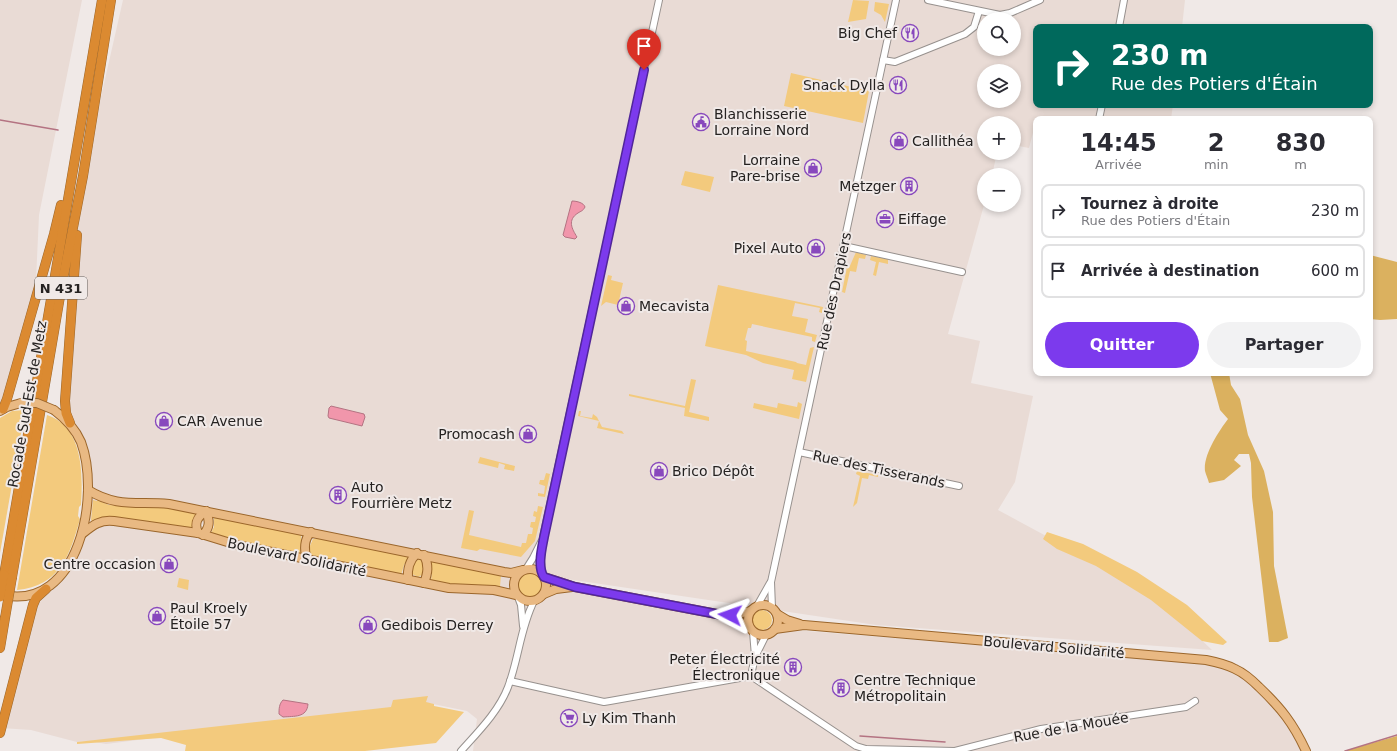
<!DOCTYPE html>
<html lang="fr">
<meta charset="utf-8">
<style>
body{margin:0;font-family:"DejaVu Sans",sans-serif;background:#f2f2f3;color:#2b2b33;height:100vh;display:flex;flex-direction:column;font-size:15px;white-space:nowrap}
*{box-sizing:border-box;margin:0}
p{font-size:13px;color:#7c7c81}
.icon{flex:none;width:22px;height:22px;fill:none;stroke:currentColor;stroke-width:2;stroke-linecap:round;stroke-linejoin:round}
.map{position:relative;flex:1;overflow:hidden}
.panel{position:absolute;left:1033px;top:116px;width:340px;height:260px;display:flex;flex-direction:column;background:#fff;border-radius:8px;box-shadow:0 2px 6px #0003}
.panel>*{flex:none}
.guide{position:absolute;left:1033px;top:24px;width:340px;height:84px;border-radius:8px;box-shadow:0 2px 6px #0003;background:#00695c;color:#fff;overflow:hidden}
.controls{position:absolute;left:977px;top:12px;display:grid;gap:8px}
.controls a{display:grid;place-items:center;width:44px;height:44px;border-radius:50%;background:#fff;box-shadow:0 2px 6px #0003;font-size:20px}
.pin{position:absolute;display:grid;place-items:center;width:34px;height:34px;color:#fff;margin:-41px -17px;border-radius:50% 50% 50% 0;rotate:-45deg;box-shadow:0 0 4px #0007}
.pin .icon{rotate:45deg}
.me{position:absolute;width:44px;margin:-22px;rotate:274deg;stroke-linejoin:round;filter:drop-shadow(0 0 3px #0008)}
.turn{display:flex;align-items:center;gap:14px;height:84px;padding:0 12px;font-size:18px}
.turn .icon{width:52px;height:52px;stroke-width:2.5}
.turn b{display:block;font-size:28px;line-height:34px}
.eta{display:flex;justify-content:space-evenly;align-items:center;height:68px;text-align:center}
.eta b{font-size:24px;font-weight:700;line-height:28px}
.action{display:flex;gap:8px;margin-top:auto;padding:8px 12px}
.action a{flex:1;height:46px;border-radius:24px;background:#7c3aed;color:#fff;font-size:16px;font-weight:700;line-height:46px;text-align:center}
.action a+a{background:#f2f2f3;color:#2b2b33}
ul{padding:0;list-style:none}
li{display:flex;align-items:center;gap:12px;height:54px;margin:0 8px 6px;padding:0 4px;border:2px solid #e1e1e2;border-radius:8px}
li div{flex:1}
li b{display:block;font-size:15px}
li em{font-style:normal}
.map>svg:first-child{display:block}
.built{fill:#e9dbd5;fill-rule:evenodd}
.green{fill:#f3ca7d}
.forest{fill:#dbb15f}
.water{fill:#f196ab;stroke:#b47382}
.lines{fill:none;stroke-linecap:round;stroke-linejoin:round}
.stream{stroke:#b47382;stroke-width:1.5}
.minor-casing{stroke:#97918e;stroke-width:8}
.major-casing{stroke:#9b662b;stroke-width:10}
.highway-casing{stroke:#9b662b;stroke-width:10}
.minor{stroke:#fff;stroke-width:6}
.major{stroke:#e9b983;stroke-width:8}
.highway{stroke:#db8a31;stroke-width:9}
.major-bridge-casing{stroke:#9b662b;stroke-width:10;stroke-linecap:butt}
.highway-bridge-casing{stroke:#9b662b;stroke-width:10;stroke-linecap:butt}
.major-bridge{stroke:#e9b983;stroke-width:8}
.highway-bridge{stroke:#db8a31;stroke-width:9}
.route-casing{stroke:#51269a;stroke-width:10}
.route{stroke:#7c3aed;stroke-width:7}
.labels{text-anchor:middle;dominant-baseline:central;stroke-width:4;stroke-linejoin:round;paint-order:stroke}
.shield{fill:#f0e9e7;stroke:#625e5c;stroke-width:1}
.shield-label{font-size:13px;font-weight:bold;fill:#252221}
.poi-label{font-size:14px;fill:#252221;stroke:#f0e9e7;text-anchor:start}
.street-label{font-size:14px;fill:#252221;stroke:#f0e9e7}
</style>
<div class="map">
<svg width="1397" height="751" viewBox="0 0 1397 751">
<rect width="100%" height="100%" fill="#f0e9e7"/>
<!-- built -->
<g class="built">
<polygon points="0,0 82,0 39,215 35,302 0,411"/>
<path d="M123 0H1185L1182 27H1036V105H1173L1171 119H1036V125H1035L1029 148 1014 145V123H984V153H997L992 175H984V205L948 334 980 341 971 383 1033 396 1015 482 998 510 1152 593 1212 650 876 625 118 512 764 621 794 630 1205 663 1225 668 1244 680 1280 711 1302 751H473L477 719 467 711 428 703 106 744 89 741 77 742 31 730 1 728 33 605 53 584 82 534 87 469 66 413 76 238 83 176ZM984 19H1014V49H984ZM984 71H1014V101H984Z"/>
</g>
<!-- green -->
<g class="green">
<polygon points="853,0 869,1 866,19 848,22"/>
<polygon points="875,2 889,4 885,22 881,15 874,11"/>
<polygon points="791,73 869,91 863,123 784,106"/>
<polygon points="685,171 714,177 710,192 681,185"/>
<polygon points="856,252 866,255 865,259 859,258 856,272 850,271 845,293 842,292 847,267 849,268"/>
<polygon points="871,256 888,259 888,264 879,262 876,276 873,275 876,262 870,260"/>
<polygon points="608,275 612,276 611,280 623,283 618,305 606,302 601,306"/>
<polygon points="718,285 823,307 822,313 819,312 820,308 795,303 792,316 808,319 805,332 817,335 815,342 812,341 812,337 752,324 751,328 748,328 745,340 747,341 746,351 796,362 797,363 806,365 810,348 814,347 806,382 792,379 794,370 763,363 746,355 705,346"/>
<polygon points="691,379 696,380 689,412 709,417 709,421 684,416 685,408 629,396 629,394 685,406"/>
<polygon points="798,402 802,404 799,419 753,408 754,403 777,408 778,403 797,407"/>
<polygon points="25,410 0,553 0,418 12,411"/>
<polygon points="579,411 581,411 580,416 592,418 593,414 597,417 602,427 622,431 624,434 597,428 599,421 578,416"/>
<path d="M47 415C83 427 83 472 81 505L79 507 78 516 80 519C70 555 60 586 17 590Z"/>
<polygon points="480,457 515,466 514,471 504,469 505,465 499,463 498,468 478,463"/>
<polygon points="857,471 878,475 878,477 869,475 868,479 862,478 857,503 853,507 860,476 856,474"/>
<polygon points="546,473 550,474 545,497 538,496 538,493 544,494 545,486 539,484 540,480 544,480"/>
<polygon points="93,500 97,501 97,500 109,505 167,507 198,513 193,522 192,530 93,522 91,520"/>
<polygon points="538,506 543,507 535,541 521,557 480,549 477,551 461,548 469,510 474,511 469,535 521,547 522,543 526,543 528,534 532,534 533,528 530,527 531,522 535,522 536,517 533,516 534,511 537,512"/>
<polygon points="214,516 301,534 302,550 300,555 229,540 210,535 214,527"/>
<polygon points="1047,532 1083,544 1137,572 1187,605 1227,642 1223,645 1202,641 1151,600 1096,566 1057,549 1043,539"/>
<polygon points="320,538 409,556 404,565 401,575 314,558 308,550 313,539"/>
<path d="M419 559C424 562 425 570 422 575L418 577 412 574C411 567 413 563 419 559Z"/>
<polygon points="430,560 501,575 500,587 449,584 431,581 432,569"/>
<circle cx="529" cy="585" r="13"/>
<polygon points="179,578 189,580 188,590 177,587"/>
<circle cx="762" cy="620" r="10"/>
<polygon points="428,696 426,702 434,704 434,706 464,712 436,743 365,751 185,751 186,745 161,738 77,744 77,742 391,707 393,700"/>
</g>
<!-- forest -->
<g class="forest">
<polygon points="1370,255 1397,262 1397,319 1380,320 1370,319"/>
<path d="M1210 373H1229L1231 385 1240 399 1248 435 1264 471 1273 512 1274 566 1288 638 1278 642H1269L1252 497 1251 463 1249 454H1239L1234 460 1241 466 1224 480 1209 483C1208 479 1206 475 1205 471 1203 455 1219 431 1228 419L1220 410Z"/>
<polygon points="1397,736 1397,751 1344,751"/>
</g>
<!-- water -->
<g class="water">
<path d="M572 201C577 201 584 203 585 207 583 211 581 211 578 213 567 220 572 229 577 237L575 239 565 237 563 235Z"/>
<polygon points="331,406 364,414 365,417 362,426 329,418 328,416 329,408"/>
<path d="M283 700 308 704C307 718 294 716 283 717L279 714C279 709 279 704 283 700Z"/>
</g>
<g class="lines">
<!-- stream -->
<g class="stream">
<polyline points="0,120 58,130"/>
<polyline points="860,736 945,742"/>
<polyline points="1345,751 1397,735"/>
</g>
<!-- minor casing -->
<g class="minor-casing">
<g id="minor">
<polyline points="928,0 1000,15 1010,13 1040,0"/>
<polyline points="1119,27 1124,0"/>
<polyline points="883,60 895,62 965,34 974,27 979,11"/>
<polyline points="1099,119 1102,105"/>
<polyline points="844,246 962,272"/>
<polyline points="799,452 959,486"/>
<polyline points="526,569 533,558 541,542"/>
<polyline points="542,574 541,560 543,537 659,0"/>
<polyline points="518,597 521,605 523,626"/>
<polyline points="757,606 770,583"/>
<polyline points="772,608 771,582 896,0"/>
<polyline points="756,655 766,635"/>
<polyline points="751,676 755,656 753,632"/>
<polyline points="510,681 604,702 610,701 751,676 856,746 866,749 955,751 1041,729 1186,707 1195,701"/>
<path d="M461 751C478 732 499 711 508 687 519 658 520 629 534 601"/>
</g>
</g>
<!-- major casing -->
<g class="major-casing">
<g id="major">
<polyline points="0,411 7,407 21,403"/>
<path d="M88 490C117 508 138 501 169 504L504 572 511 573 523 570"/>
<path d="M198 533C194 523 197 517 206 511"/>
<path d="M82 534C92 526 100 519 114 521L198 533 237 545 449 588 494 590 516 595"/>
<path d="M203 535C210 527 210 521 206 511"/>
<path d="M307 559C304 550 304 539 311 532"/>
<circle cx="530" cy="585" r="16"/>
<polyline points="544,577 575,587 722,615 749,626"/>
<path d="M408 580C407 569 409 561 417 553"/>
<path d="M424 583C428 573 429 565 424 555"/>
<polyline points="544,594 556,589 572,587"/>
<path d="M3 595C79 611 101 496 81 442 75 428 66 419 54 410"/>
<circle cx="763" cy="620" r="15"/>
<polyline points="777,614 787,620 800,624"/>
<polyline points="726,615 739,614 750,611"/>
<path d="M775 629 804 625 1206 660C1216 662 1226 664 1235 669 1244 673 1252 680 1259 687 1281 708 1293 723 1306 751"/>
</g>
</g>
<!-- highway casing -->
<g class="highway-casing">
<g id="highway">
<polyline points="3,409 7,399 54,234 61,205"/>
<polyline points="70,423 66,413 65,401 77,235"/>
<polyline points="4,575 102,0"/>
<polyline points="12,577 63,279 83,176 111,0"/>
<polyline points="0,648 5,618"/>
<polyline points="0,733 33,605 36,598 46,589"/>
</g>
</g>
<!-- minor -->
<use href="#minor" class="minor"/>
<!-- major -->
<use href="#major" class="major"/>
<!-- highway -->
<use href="#highway" class="highway"/>
<!-- major-bridge casing -->
<g class="major-bridge-casing">
<polyline id="major-bridge" points="21,403 37,403 54,410"/>
</g>
<!-- highway-bridge casing -->
<g class="highway-bridge-casing">
<g id="highway-bridge">
<polyline points="0,597 4,575"/>
<polyline points="5,618 12,577"/>
</g>
</g>
<!-- major-bridge -->
<use href="#major-bridge" class="major-bridge"/>
<!-- highway-bridge -->
<use href="#highway-bridge" class="highway-bridge"/>
</g>
<g class="lines">
<!-- route casing -->
<g class="route-casing">
<path id="route" d="M644 70 544 537C542 548 537 567 544 577L575 587 722 615H730"/>
</g>
<!-- route -->
<use href="#route" class="route"/>
</g>
<!-- icons -->
<defs>
<g id="restaurant-ring" transform="scale(0.9)"><circle r="9.5" fill="#f0e9e7" stroke="#8848bd" stroke-width="1.5"/><path d="M-5-6h1v4h1v-4h1v4h1v-4h1v5L-1.5 .5V6h-2V.5L-5-1ZM5-6V6H3V1.5H1.5Q1.5-4 5-6Z" fill="#8848bd"/></g>
<g id="civic-ring" transform="scale(0.9)"><circle r="9.5" fill="#f0e9e7" stroke="#8848bd" stroke-width="1.5"/><path d="M-.6-6.5H3V-4.5H.6V-3L4-1V1h2V6H-6V1h2V-1L-.6-3ZM-1.2 2.5V6h2.4V2.5Z" fill="#8848bd"/></g>
<g id="shop-ring" transform="scale(0.9)"><circle r="9.5" fill="#f0e9e7" stroke="#8848bd" stroke-width="1.5"/><path d="M-5-2.5h2.3a2.7 3.5 0 0 1 5.4 0H5L5.5 6h-11ZM-1.5-2.5h3a1.5 2.3 0 0 0-3 0Z" fill="#8848bd"/></g>
<g id="building-ring" transform="scale(0.9)"><circle r="9.5" fill="#f0e9e7" stroke="#8848bd" stroke-width="1.5"/><path d="M-4-6H4V6H1V3H-1V6H-4ZM-2.5-4.3h1.7v1.8h-1.7ZM.8-4.3h1.7v1.8H.8ZM-2.5-1h1.7V.8h-1.7ZM.8-1h1.7V.8H.8Z" fill="#8848bd"/></g>
<g id="office-ring" transform="scale(0.9)"><circle r="9.5" fill="#f0e9e7" stroke="#8848bd" stroke-width="1.5"/><path d="M-6-3h4V-5.5h4V-3h4V5H-6ZM-1-4.5V-3h2v-1.5ZM-6 0V1H6V0Z" fill="#8848bd"/></g>
<g id="supermarket-ring" transform="scale(0.9)"><circle r="9.5" fill="#f0e9e7" stroke="#8848bd" stroke-width="1.5"/><path d="M-6-5.5h2.5l.6 2H6L4.5 2H-2.5L-4.4-4H-6ZM-1.5 3.2a1.3 1.3 0 1 0 .1 0ZM3 3.2a1.3 1.3 0 1 0 .1 0Z" fill="#8848bd"/></g>
</defs>
<g fill-rule="evenodd">
<use href="#restaurant-ring" x="910" y="33"/>
<use href="#restaurant-ring" x="898" y="85"/>
<use href="#civic-ring" x="701" y="122"/>
<use href="#shop-ring" x="899" y="141"/>
<use href="#shop-ring" x="813" y="168"/>
<use href="#building-ring" x="909" y="186"/>
<use href="#office-ring" x="885" y="219"/>
<use href="#shop-ring" x="816" y="248"/>
<use href="#shop-ring" x="626" y="306"/>
<use href="#shop-ring" x="164" y="421"/>
<use href="#shop-ring" x="528" y="434"/>
<use href="#shop-ring" x="659" y="471"/>
<use href="#building-ring" x="338" y="495"/>
<use href="#shop-ring" x="169" y="564"/>
<use href="#shop-ring" x="157" y="616"/>
<use href="#shop-ring" x="368" y="625"/>
<use href="#building-ring" x="793" y="667"/>
<use href="#building-ring" x="841" y="688"/>
<use href="#supermarket-ring" x="569" y="718"/>
</g>
<g class="labels">
<!-- shield labels -->
<rect class="shield" x="35" y="277" width="52" height="22" rx="3"/>
<g class="shield-label">
<text x="61" y="288">N 431</text>
</g>
<!-- poi labels -->
<g class="poi-label">
<text x="897" y="33" text-anchor="end">Big Chef</text>
<text x="885" y="85" text-anchor="end">Snack Dylla</text>
<text x="714" y="114">Blanchisserie<tspan x="714" dy="16">Lorraine Nord</tspan></text>
<text x="912" y="141">Callithéa</text>
<text x="800" y="160" text-anchor="end">Lorraine<tspan x="800" dy="16">Pare-brise</tspan></text>
<text x="896" y="186" text-anchor="end">Metzger</text>
<text x="898" y="219">Eiffage</text>
<text x="803" y="248" text-anchor="end">Pixel Auto</text>
<text x="639" y="306">Mecavista</text>
<text x="177" y="421">CAR Avenue</text>
<text x="515" y="434" text-anchor="end">Promocash</text>
<text x="672" y="471">Brico Dépôt</text>
<text x="351" y="487">Auto<tspan x="351" dy="16">Fourrière Metz</tspan></text>
<text x="156" y="564" text-anchor="end">Centre occasion</text>
<text x="170" y="608">Paul Kroely<tspan x="170" dy="16">Étoile 57</tspan></text>
<text x="381" y="625">Gedibois Derrey</text>
<text x="780" y="659" text-anchor="end">Peter Électricité<tspan x="780" dy="16">Électronique</tspan></text>
<text x="854" y="680">Centre Technique<tspan x="854" dy="16">Métropolitain</tspan></text>
<text x="582" y="718">Ly Kim Thanh</text>
</g>
<!-- street labels -->
<g class="street-label">
<text transform="translate(834 291) rotate(-78)">Rue des Drapiers</text>
<text transform="translate(27 404) rotate(-80)">Rocade Sud-Est de Metz</text>
<text transform="translate(879 469) rotate(12)">Rue des Tisserands</text>
<text transform="translate(297 557) rotate(12)">Boulevard Solidarité</text>
<text transform="translate(1054 647) rotate(5)">Boulevard Solidarité</text>
<text transform="translate(1071 727) rotate(-10)">Rue de la Mouée</text>
</g>
</g>
</svg>
<div class="controls">
<a><svg class="icon" aria-label="search" viewBox="0 0 24 24"><circle cx="10" cy="10" r="6"/><path d="M15 15l6 6"/></svg></a>
<a><svg class="icon" aria-label="layers" viewBox="0 0 24 24"><path d="M12 4l9 5-9 5-9-5zM3 14l9 5 9-5"/></svg></a>
<a>+</a>
<a>−</a>
</div>
<div class="pin" style="left:644px;top:70px;background:#d93025"><svg class="icon" aria-label="arrive" viewBox="0 0 24 24"><path d="M6 21V4h12l-3 4 3 4H6"/></svg></div>
<svg class="me" style="left:730px;top:615px" viewBox="-20 -20 40 40"><path d="M0-17L14 15 0 8-14 15z" fill="#7c3aed" stroke="#fff" stroke-width="4"/></svg>
<div class="guide">
<div class="turn"><svg class="icon" aria-label="right" viewBox="0 0 24 24"><path d="M7 20v-9h11M14 6l5 5-5 5"/></svg><div><b>230 m</b>Rue des Potiers d'Étain</div></div>
</div>
<section class="panel">
<div class="eta">
<div><b>14:45</b><p>Arrivée</p></div>
<div><b>2</b><p>min</p></div>
<div><b>830</b><p>m</p></div>
</div>
<ul>
<li><svg class="icon" aria-label="right" viewBox="0 0 24 24"><path d="M7 20v-9h11M14 6l5 5-5 5"/></svg><div><b>Tournez à droite</b><p>Rue des Potiers d'Étain</p></div><em>230 m</em></li>
<li><svg class="icon" aria-label="arrive" viewBox="0 0 24 24"><path d="M6 21V4h12l-3 4 3 4H6"/></svg><div><b>Arrivée à destination</b></div><em>600 m</em></li>
</ul>
<div class="action"><a>Quitter</a><a>Partager</a></div>
</section>
</div>
